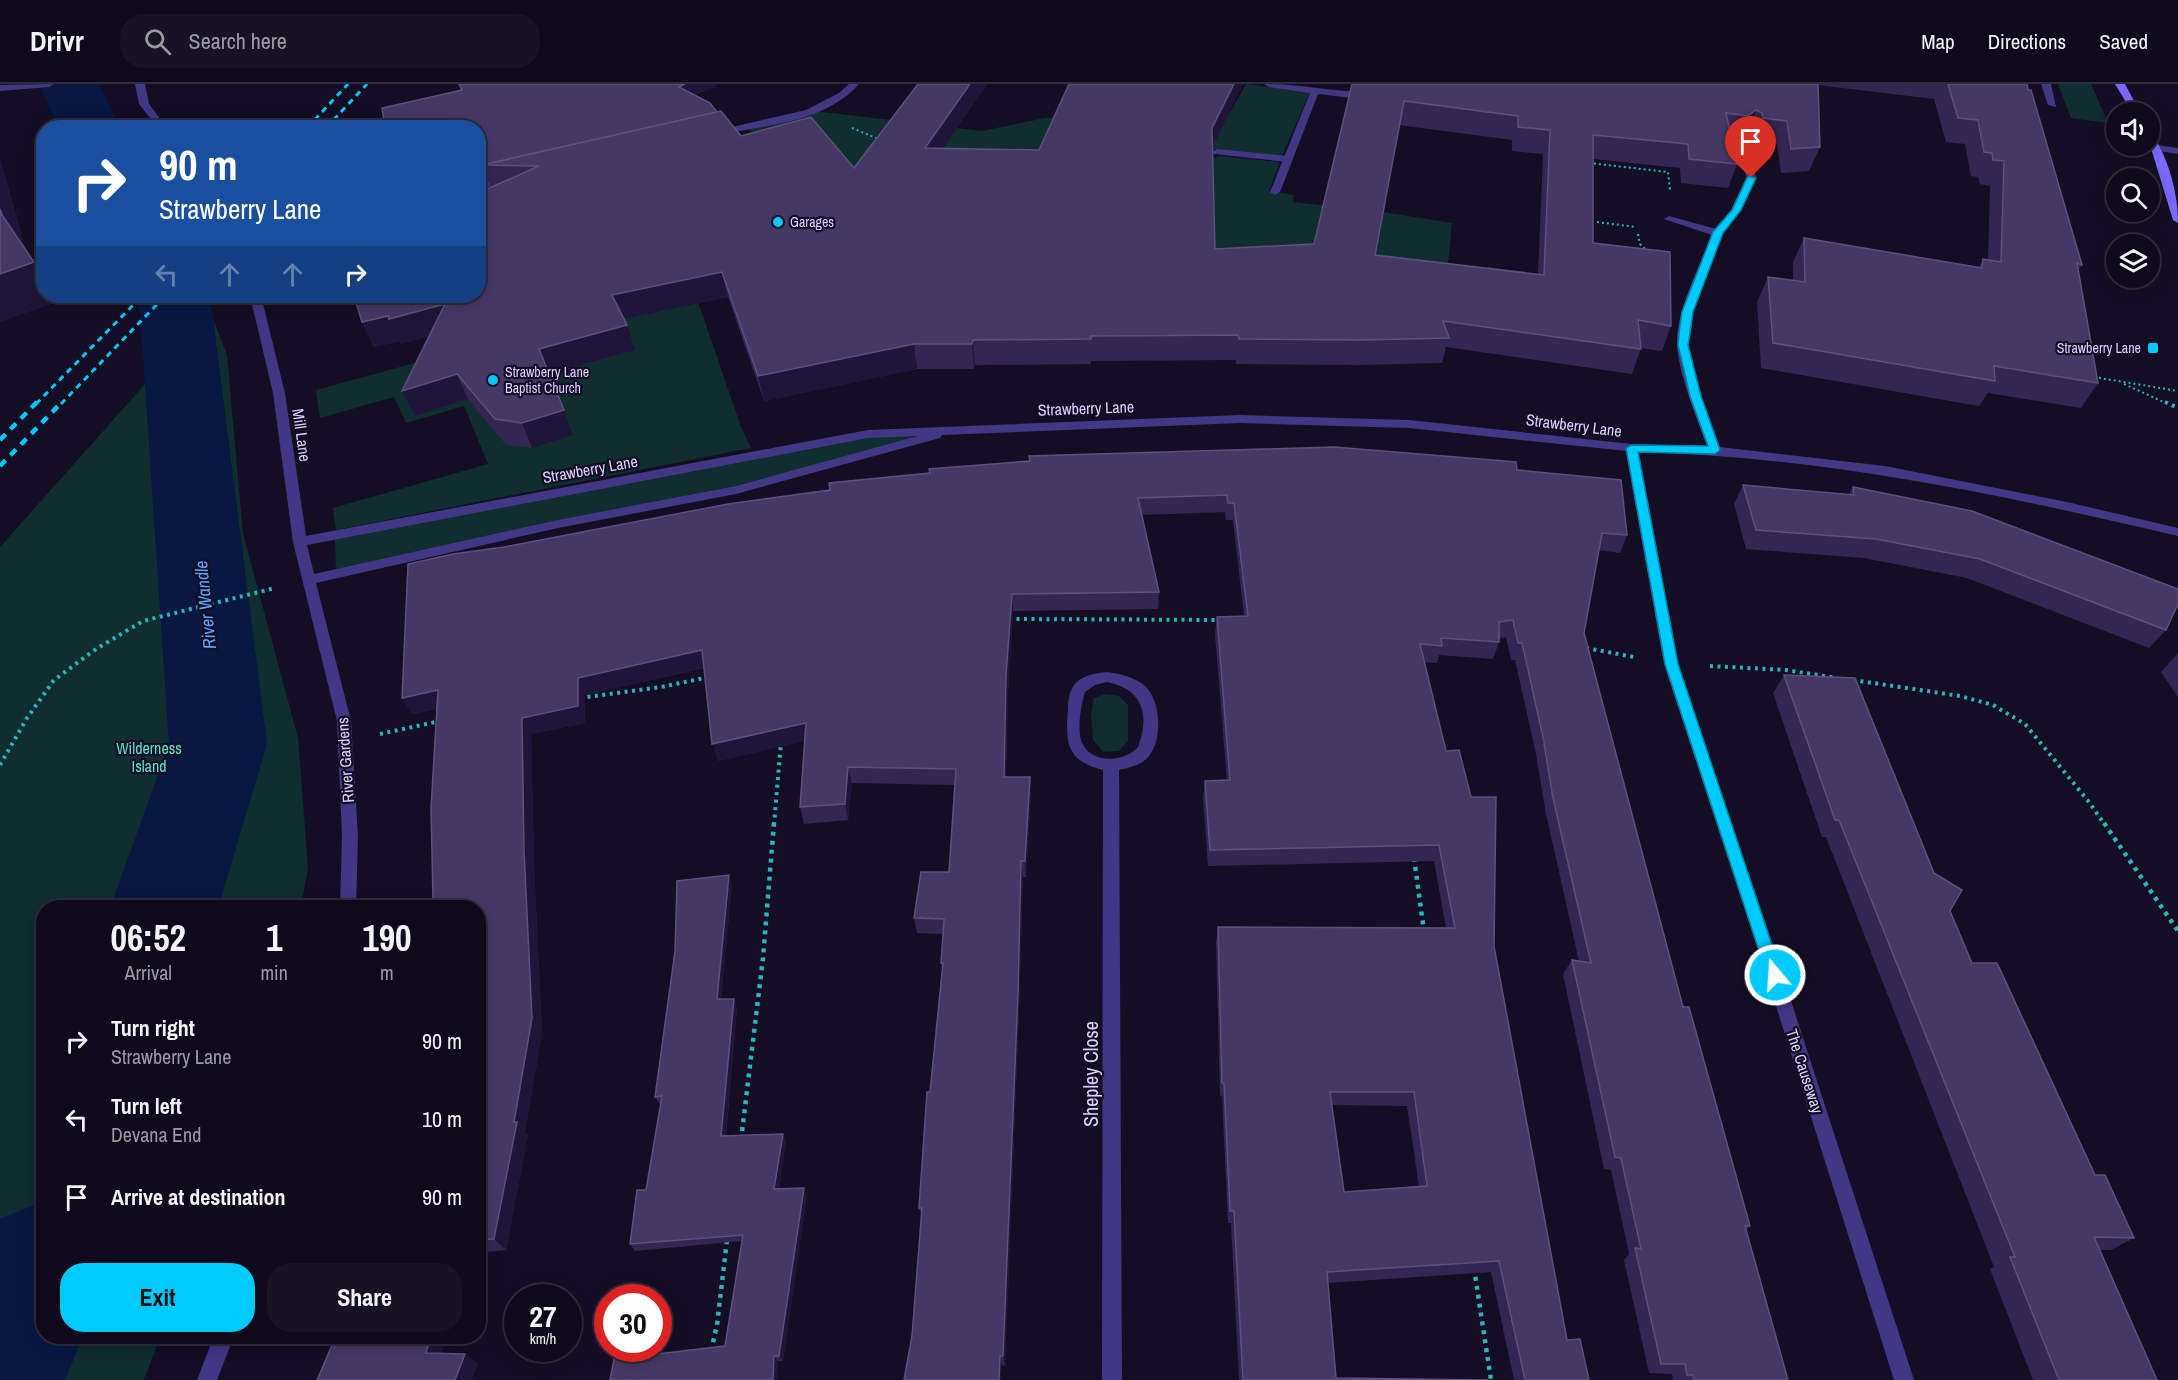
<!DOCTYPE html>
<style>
body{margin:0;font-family:"Archivo Narrow",sans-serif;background:#181324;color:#f1f3f6;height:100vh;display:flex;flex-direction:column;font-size:22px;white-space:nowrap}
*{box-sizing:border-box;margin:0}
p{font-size:20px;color:#9b9aa3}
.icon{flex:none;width:33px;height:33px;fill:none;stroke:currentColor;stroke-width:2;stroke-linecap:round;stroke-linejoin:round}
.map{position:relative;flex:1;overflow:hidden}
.side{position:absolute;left:36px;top:816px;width:450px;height:444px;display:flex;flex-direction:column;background:#0f0a1b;border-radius:24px;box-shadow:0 3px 15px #0003,0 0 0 2px #2f2b3a}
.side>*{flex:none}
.hud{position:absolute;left:36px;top:36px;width:450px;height:183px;border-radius:24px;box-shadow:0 3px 15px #0003,0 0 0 2px #2f2b3a;background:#1a4fa0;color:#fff;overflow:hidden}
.controls{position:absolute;left:2106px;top:18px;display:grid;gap:12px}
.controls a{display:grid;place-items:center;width:54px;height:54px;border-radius:50%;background:#0f0a1b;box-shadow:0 3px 15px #0003,0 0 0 2px #2f2b3a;font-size:30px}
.speed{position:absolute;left:504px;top:1200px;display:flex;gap:12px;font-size:30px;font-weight:700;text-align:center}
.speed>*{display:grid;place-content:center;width:78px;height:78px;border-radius:50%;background:#0f0a1b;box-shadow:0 3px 15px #0003,0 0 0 2px #2f2b3a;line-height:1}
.speed small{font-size:15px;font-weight:400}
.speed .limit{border:9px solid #d22;background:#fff;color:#111}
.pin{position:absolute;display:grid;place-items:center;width:51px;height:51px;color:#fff;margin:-62px -26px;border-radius:50% 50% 50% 0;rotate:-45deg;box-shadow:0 0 6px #0007}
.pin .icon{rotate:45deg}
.me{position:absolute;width:66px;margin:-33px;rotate:342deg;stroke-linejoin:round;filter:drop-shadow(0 0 4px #0008)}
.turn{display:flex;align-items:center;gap:21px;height:126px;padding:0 24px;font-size:27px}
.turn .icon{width:78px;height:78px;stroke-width:2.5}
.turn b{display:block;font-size:42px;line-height:51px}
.lanes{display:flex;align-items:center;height:57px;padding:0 24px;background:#0003;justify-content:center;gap:30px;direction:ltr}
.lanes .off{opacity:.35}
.eta{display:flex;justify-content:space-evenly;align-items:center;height:102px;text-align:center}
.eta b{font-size:36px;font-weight:800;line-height:42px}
.action{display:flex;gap:12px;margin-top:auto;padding:12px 24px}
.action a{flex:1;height:69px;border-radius:24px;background:#00cafc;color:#111;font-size:24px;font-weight:800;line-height:69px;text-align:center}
.action a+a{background:#181324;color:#f1f3f6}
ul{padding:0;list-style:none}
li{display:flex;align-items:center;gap:18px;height:78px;padding:0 24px}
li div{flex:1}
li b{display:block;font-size:22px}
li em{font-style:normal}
header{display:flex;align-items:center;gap:36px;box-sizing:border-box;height:84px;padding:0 30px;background:#0f0a1b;border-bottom:2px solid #2f2b3a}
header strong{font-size:28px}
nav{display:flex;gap:33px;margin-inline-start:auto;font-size:21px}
.search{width:420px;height:54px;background:#181324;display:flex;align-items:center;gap:15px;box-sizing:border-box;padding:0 21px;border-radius:24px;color:#9b9aa3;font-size:22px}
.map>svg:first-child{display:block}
.green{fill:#102d2f}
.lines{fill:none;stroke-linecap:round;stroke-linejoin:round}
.river{fill:#081843;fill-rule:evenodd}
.path-far2{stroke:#2bb4b9;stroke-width:2;stroke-dasharray:2 3;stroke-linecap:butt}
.path-far1{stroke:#2bb4b9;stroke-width:4;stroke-dasharray:3 4.5;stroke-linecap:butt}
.path{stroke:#2bb4b9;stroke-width:4.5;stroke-dasharray:4 5;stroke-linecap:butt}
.service{fill:#423785;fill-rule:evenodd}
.minor{fill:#423785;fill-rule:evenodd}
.secondary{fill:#7a68ff;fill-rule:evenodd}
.rail-far1{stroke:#00cafc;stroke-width:3;stroke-dasharray:6 5;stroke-linecap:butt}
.rail{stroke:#00cafc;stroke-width:4.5;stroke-dasharray:8 7;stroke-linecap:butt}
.wall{fill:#342653;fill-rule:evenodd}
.shaded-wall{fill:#1f1538}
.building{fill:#463865;stroke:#5d507e;stroke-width:1.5;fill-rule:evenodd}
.route{fill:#00cafc;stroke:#0083a4;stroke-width:1.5}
.poi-dot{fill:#00cafc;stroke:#140e24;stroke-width:2}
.labels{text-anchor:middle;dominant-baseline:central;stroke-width:4.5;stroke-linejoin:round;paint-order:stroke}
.far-poi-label{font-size:14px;fill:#dbd1ff;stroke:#140e24;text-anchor:start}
.street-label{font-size:16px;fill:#dbd1ff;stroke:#140e24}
.park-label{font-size:16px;fill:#59e3ce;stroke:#140e24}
.water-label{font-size:18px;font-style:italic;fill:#5fa5ff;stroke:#140e24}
.near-street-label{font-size:20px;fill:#dbd1ff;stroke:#140e24}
</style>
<header>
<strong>Drivr</strong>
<div class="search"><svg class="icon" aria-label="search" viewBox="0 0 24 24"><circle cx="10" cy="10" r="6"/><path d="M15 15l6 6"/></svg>Search here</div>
<nav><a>Map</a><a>Directions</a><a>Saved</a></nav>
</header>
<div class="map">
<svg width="2178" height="1296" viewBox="0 0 2178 1296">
<rect width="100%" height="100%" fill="#140e24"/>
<!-- green -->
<g class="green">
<polygon points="1246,0 1310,8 1282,72 1214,65 1185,75 882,91 770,68 749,44 815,27 982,47 1045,34 1062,33 1071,18 1226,35"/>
<polygon points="2058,0 2091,0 2108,39 2071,34"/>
<polygon points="1220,72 1280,78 1269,107 1294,111 1293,118 1383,128 1452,139 1447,191 1215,186 1192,81"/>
<polygon points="693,203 741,343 751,364 336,446 333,424 488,380 464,322 406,339 394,313 320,334 316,306"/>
<polygon points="210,227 227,271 243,449 298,654 308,784 301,823 44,824 44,1252 160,1253 144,1296 0,1296 0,463"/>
<polygon points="939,348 735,402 567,436 336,487 335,455 865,353"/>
<polygon points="1106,610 1119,612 1128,621 1128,657 1119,667 1103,668 1093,656 1091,630 1094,614"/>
</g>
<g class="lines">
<!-- river -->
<g class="river">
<polygon points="39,0 99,0 121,44 59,44"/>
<polygon points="133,212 204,212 212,226 267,660 218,824 110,824 169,660 140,226"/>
<polygon points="44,1117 44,1252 83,1252 65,1296 0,1296 0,1135"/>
</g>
<!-- path-far2 -->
<g class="path-far2">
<polyline points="852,44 881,56"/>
<polyline points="1589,79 1668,88 1670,106"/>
<polyline points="1597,138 1636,143"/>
<polyline points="1638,150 1640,160 1647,167"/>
<polyline points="2094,293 2178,307"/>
<polyline points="2124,300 2168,320"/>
</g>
<!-- path-far1 -->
<g class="path-far1">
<polyline points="2165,318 2178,324"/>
<polyline points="1009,535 1221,536"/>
<polyline points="1586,564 1634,573"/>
<polyline points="1710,582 1786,586 1837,594"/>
<polyline points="1853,596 1960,612 1993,621 2025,640 2089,718 2105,741"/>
<polyline points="580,614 661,603 709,593"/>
<polyline points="380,650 440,637"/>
<polyline points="0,681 27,634 54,596 96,565 143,537 275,504"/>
<polyline points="774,741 781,658"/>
</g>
<!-- path -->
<g class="path">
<polyline points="2104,739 2178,847"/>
<polyline points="1414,774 1424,847"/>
<polyline points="741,1056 763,874 774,739"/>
<polyline points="1474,1184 1491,1296"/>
<polyline points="711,1267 717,1241 727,1156"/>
</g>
<!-- service -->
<g class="service">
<polygon points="2041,0 2051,0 2056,23 2048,21"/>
<polygon points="1217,65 1287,72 1292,75 1287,78 1214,70 1212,68"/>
</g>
<!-- minor -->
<g class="minor">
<polygon points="54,0 49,3 0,7 0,1"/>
<polygon points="135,0 145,0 149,20 167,44 158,44 139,20"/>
<path d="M849 0H859C825 39 762 42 715 51L710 48 806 26 839 9Z"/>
<path d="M1264 0C1299 0 1333 8 1368 8 1375 8 1384 8 1391 6 1400 4 1403 0 1413 0 1388 22 1348 13 1318 10L1280 108 1275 111 1270 108 1310 9 1269 3Z"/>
<path d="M1746 52 1751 55 1756 94 1741 127 1723 150 1693 228 1689 261 1701 312 1720 363 1885 382 2067 418 2178 444V452C1999 410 1823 373 1639 368L1678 580 1768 846 1914 1296H1894L1752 846 1664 580 1626 367 1409 344 1240 339 942 351 940 354 736 410 558 444 316 499 351 637 358 753 356 824H340L342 753 337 637 293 458 273 309 250 212H261L285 309 306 452 868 346 1240 331 1409 336 1632 360 1707 362C1697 335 1678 288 1677 260 1677 223 1699 185 1712 151L1664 135 1669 132 1716 145 1731 126 1746 94 1741 55ZM918 352 736 402 558 436 314 490 307 461 868 354Z"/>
<polygon points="2156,61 2178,64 2178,70 2153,66 2153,62"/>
<polygon points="507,92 512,95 511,97 478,106 478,100"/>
<path d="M1107 588C1120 590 1136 593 1146 603 1162 619 1163 661 1145 676 1138 682 1127 684 1119 686L1122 1296H1102L1103 686C1067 677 1065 659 1068 626 1068 616 1069 606 1076 599 1083 591 1097 589 1107 588ZM1107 598C1143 605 1150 631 1138 663 1125 678 1094 680 1083 661 1076 648 1081 621 1085 608L1095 601Z"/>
<polygon points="214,1252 234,1252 217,1296 197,1296"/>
</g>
<!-- secondary -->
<g class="secondary">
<polygon points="2115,0 2125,0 2140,28 2132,28"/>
<path d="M2150 50 2153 51C2169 76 2178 110 2178 139L2173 136 2150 61Z"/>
</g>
<!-- rail-far1 -->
<g class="rail-far1">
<polyline points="307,44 348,0"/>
<polyline points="326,44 367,0"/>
<polyline points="36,320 142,212"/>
<polyline points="61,320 165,212"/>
</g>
<!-- rail -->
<g class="rail">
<polyline points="0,356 37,318"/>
<polyline points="0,382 62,318"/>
</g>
</g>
<!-- wall -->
<g class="wall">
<path d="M458 0H715L716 2 695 11 717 28 741 52 854 84 918 0H987L943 64 1039 66 1069 0H1243L1212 63 1215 165 1314 160 1352 0H2027L2082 181 2078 187 2098 299 2081 324 1988 309 1979 322 1761 284 1757 218 1768 193 1793 197V178L1804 154 1978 184 1983 175 1988 176 1990 102 1980 100 1978 93 1971 92 1965 60 1946 58 1934 15 1818 1 1820 63 1809 87 1781 89 1777 60 1754 58 1752 53 1747 50 1739 56 1732 55 1737 80 1728 104 1681 99 1680 84 1593 75V159L1671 242 1662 267 1641 264 1632 290 1446 263 1442 279 1357 281 1236 280V276L1091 277V280L975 281 974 285H917L764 317 728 213 624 235 627 241 635 266 549 290 573 351 532 364 506 361 468 315 415 332 429 252 401 260 400 257 374 263 362 238 478 212 491 104 488 96 478 68V44H385L461 6ZM1399 41 1512 56V67L1543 70 1538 191 1375 171Z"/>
<path d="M1517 386 1627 451 1620 469 1599 466 1584 549 1683 923 1750 1142 1746 1146 1788 1296H1673L1672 1290 1649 1289 1624 1176 1629 1170 1611 1086 1604 1085 1563 890 1572 876 1579 877 1546 730 1536 670 1515 576H1511L1506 553 1499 554V558L1493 575 1439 571 1437 579 1424 578 1494 862 1567 1256 1589 1296H1514L1491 1188 1328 1199 1336 1294 1488 1296H1239L1231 1139H1228L1222 1012H1220L1216 858 1218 843 1446 844 1434 777 1208 782 1203 714 1205 697H1227L1215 550 1217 533 1244 532 1233 436H1226L1225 428 1141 431 1159 508 1158 525 1013 527 1008 609 1006 693H1030L1031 710 1026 793H1023L1019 924 1005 1282 1002 1281 912 1252 922 1133 919 1124 942 887 941 879 943 850 917 849 914 834 949 788 954 701 852 699 848 736 804 740 800 723 804 657 718 677 704 584 585 611V639L531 650 534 782 542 949 525 1048 528 1051 506 1166 478 1169V824L433 815 437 625 412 630 504 463ZM1332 1021 1407 1022 1419 1102 1344 1108Z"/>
<polygon points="1743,401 1849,410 1853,403 2166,546 2149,564 1967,494 1864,474 1746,465 1734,420"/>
<polygon points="2178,569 2178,613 2161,588"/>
<polygon points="1784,591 1950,827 1972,879 2095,1091 2134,1154 2111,1166 2100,1166 2157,1296 2033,1296 1990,1185 1994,1183 1826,753 1822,753 1773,609"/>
<polygon points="732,800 721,915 737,924 726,1052 786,1058 779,1105 807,1111 783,1277 778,1277 777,1296 610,1296 725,1262 742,1157 635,1167 630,1160 646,1106 661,1020 660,1020 655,1013"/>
</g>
<!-- shaded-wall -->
<g class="shaded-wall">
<polygon points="685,0 715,0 716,2 682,16 679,3"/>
<polygon points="970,0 987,0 927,88 925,64"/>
<polygon points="1234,0 1243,0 1210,68 1212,44"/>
<polygon points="1756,26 1747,50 1739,56 1748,32"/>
<polygon points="0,73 27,169 2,131 0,125"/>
<polygon points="34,178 44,192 44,212 57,212 60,217 0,238 0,190"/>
<polygon points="722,188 728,213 620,236 612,211"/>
<polygon points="445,220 456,245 401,260 400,257 374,263 362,238 388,232"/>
<polygon points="627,241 635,266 548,290 539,265"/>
<polygon points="973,256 975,281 974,285 972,260"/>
<polygon points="914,260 917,285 764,317 758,292"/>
<polygon points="457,290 468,315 415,332 402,307"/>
<polygon points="564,326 573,351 532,364 522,339"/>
<polygon points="1012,510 1013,527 1008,609 1005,709 1004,693 1006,592"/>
<polygon points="702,566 707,583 585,611 585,639 531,650 534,782 542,949 525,1048 528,1051 506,1166 494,1155 514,1038 524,766 522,634 578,594"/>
<polygon points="438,606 448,623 412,630 402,614"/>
<polygon points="806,639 810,656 718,677 712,660"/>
<polygon points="848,683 852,699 848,736 845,720"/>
<polygon points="1030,693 1031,710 1026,793 1025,777"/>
<polygon points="1021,777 1023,793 1019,924 1005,1282 1003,1272"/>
<polygon points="729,791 732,800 720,923 717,915"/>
<polygon points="734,915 737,924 725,1059 721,1052"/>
<polygon points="783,1050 786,1058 778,1112 774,1105"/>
<polygon points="804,1104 807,1111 783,1277 779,1272"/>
<polygon points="431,1252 447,1252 439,1279 426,1269"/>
<polygon points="465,1270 478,1279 472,1296 455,1296"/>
<polygon points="774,1272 778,1277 777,1296 773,1296"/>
<polygon points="1000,1272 1002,1281 1001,1296 999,1296"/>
</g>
<!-- building -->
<g class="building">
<polygon points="459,0 685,0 679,3 710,19 717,28 482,81 478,68 478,44 472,44 472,43 385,44 382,24 462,6"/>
<path d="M918 0H970L925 64 1039 66 1069 0H1234L1212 44 1215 165 1314 160 1352 0H1818L1820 63 1791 65 1787 37 1763 34 1762 29 1756 26 1748 32 1726 29 1737 80 1689 75 1688 60 1593 51V159L1670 168 1671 242 1638 236 1641 265 1443 237 1449 254 1361 256 1239 255 1238 251 1091 252V255L973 256 972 260H914L758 292 722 188 612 211 627 241 539 265 564 326 522 339 495 335 457 290 402 307 445 220 389 235 388 232 362 238 354 212H478V109L539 82 483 81 721 27 741 52 811 33 854 84ZM1404 17 1518 32V43L1550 46 1544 191 1375 171Z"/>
<polygon points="1948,0 2027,0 2028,6 2031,6 2082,181 2077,179 2098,299 1994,282 1995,297 1773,259 1768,193 1805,198 1804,154 1982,184 1983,175 2001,178 2004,77 1993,76 1992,69 1984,68 1978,36 1958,34"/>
<polygon points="0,125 2,131 34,178 0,190"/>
<path d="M1334 363 1516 378 1517 386 1621 396 1627 451 1602 449 1584 549 1683 923H1689L1750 1142H1745L1788 1296H1694L1693 1291H1687L1685 1280H1661L1635 1164 1641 1165 1621 1074 1615 1073 1572 876 1591 879 1553 714 1543 653 1522 559H1518L1513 536 1499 538V558L1441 554 1442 562 1420 560 1446 667 1459 666 1471 713H1496L1494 862 1567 1256 1580 1255 1589 1296H1525L1499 1177 1327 1188 1336 1294 1488 1296H1243L1234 1127H1230L1224 999H1222L1218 843 1455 844 1439 761 1210 766 1205 697 1230 696 1217 533 1248 532 1234 419H1228L1227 411 1138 414 1159 508 1012 510 1006 592 1004 693H1030L1025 777H1021L1018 909 1003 1272H1000L999 1296H904L912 1252 922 1124H919L927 1008H930L943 879H941L944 835 914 834 921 788H949L956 685 848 683 845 720 800 723 806 639 712 660 702 566 578 594V622L522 634 524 766 532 934 514 1038H517L494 1155 478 1156V824H428V816L433 815 431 724 438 606 402 614 408 480 453 470 504 463 728 420 830 406 829 399 930 389 929 385 1030 377 1029 372ZM1330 1008H1414L1427 1102 1344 1108Z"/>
<polygon points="1743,401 1854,411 1853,403 1972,427 2178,505 2178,520 2166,546 1980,475 1876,455 1756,446"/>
<polygon points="1784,591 1855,594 1934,789 1962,806 1950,827 1972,879 1997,879 2095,1091 2105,1091 2134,1154 2094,1153 2157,1296 2059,1296 2010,1173 2015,1173 1839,736 1835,736"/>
<polygon points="729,791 717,915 734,915 721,1052 783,1050 774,1105 804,1104 779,1272 774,1272 773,1296 610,1296 614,1275 725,1262 743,1151 630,1160 637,1106 646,1106 662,1012 655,1013 675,867 677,797"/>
<polygon points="336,1252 431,1252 426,1269 465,1270 455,1296 317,1296"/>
</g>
<!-- route -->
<polygon class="route" points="1748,92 1756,94 1741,126 1723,149 1693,228 1690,249 1688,261 1701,312 1720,366 1715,370 1638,368 1678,580 1782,891 1780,896 1775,898 1769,896 1767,891 1665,580 1626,364 1632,361 1708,362 1690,312 1678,261 1679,249 1682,228 1713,148 1732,126"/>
<!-- markers -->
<g class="poi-dot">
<circle cx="778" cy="138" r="6"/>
<rect x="2147" y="258" width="12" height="12" rx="3"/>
<circle cx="493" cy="296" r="6"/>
</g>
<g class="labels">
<!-- far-poi labels -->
<g class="far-poi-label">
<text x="790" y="138">Garages</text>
<text x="2141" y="264" text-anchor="end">Strawberry Lane</text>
<text x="505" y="288">Strawberry Lane<tspan x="505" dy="16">Baptist Church</tspan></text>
</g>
<!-- street labels -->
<g class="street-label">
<text transform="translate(1086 324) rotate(-2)">Strawberry Lane</text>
<text transform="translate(1574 341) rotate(7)">Strawberry Lane</text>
<text transform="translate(302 351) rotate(82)">Mill Lane</text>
<text transform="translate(590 385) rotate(-10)">Strawberry Lane</text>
<text transform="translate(345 676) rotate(-94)">River Gardens</text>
<text transform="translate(1805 987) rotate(72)">The Causeway</text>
</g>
<!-- park labels -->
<g class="park-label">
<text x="149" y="664">Wilderness<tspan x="149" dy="18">Island</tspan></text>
</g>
<!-- water labels -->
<g class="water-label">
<text transform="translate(205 521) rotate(-96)">River Wandle</text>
</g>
<!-- near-street labels -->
<g class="near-street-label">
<text transform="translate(1090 990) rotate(-90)">Shepley Close</text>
</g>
</g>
</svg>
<div class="controls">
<a><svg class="icon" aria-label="sound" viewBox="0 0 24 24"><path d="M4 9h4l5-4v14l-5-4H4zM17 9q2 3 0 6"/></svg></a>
<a><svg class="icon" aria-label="search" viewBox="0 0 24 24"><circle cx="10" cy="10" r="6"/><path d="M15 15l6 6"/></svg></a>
<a><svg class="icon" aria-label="layers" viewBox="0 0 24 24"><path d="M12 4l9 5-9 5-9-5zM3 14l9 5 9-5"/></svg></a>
</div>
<div class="speed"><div>27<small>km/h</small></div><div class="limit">30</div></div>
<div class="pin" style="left:1751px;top:94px;background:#d93025"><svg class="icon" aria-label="arrive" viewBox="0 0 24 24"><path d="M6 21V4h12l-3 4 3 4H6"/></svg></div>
<svg class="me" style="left:1775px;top:891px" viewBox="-20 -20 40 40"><circle r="17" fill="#00cafc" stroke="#fff" stroke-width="3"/><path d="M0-11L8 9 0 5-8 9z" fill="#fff"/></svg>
<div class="hud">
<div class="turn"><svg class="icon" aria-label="right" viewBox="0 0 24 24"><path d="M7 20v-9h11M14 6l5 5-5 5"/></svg><div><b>90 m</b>Strawberry Lane</div></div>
<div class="lanes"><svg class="icon off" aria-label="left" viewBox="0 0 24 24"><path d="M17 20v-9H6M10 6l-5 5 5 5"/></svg><svg class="icon off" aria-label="ahead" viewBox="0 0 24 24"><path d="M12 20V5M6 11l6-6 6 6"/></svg><svg class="icon off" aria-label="ahead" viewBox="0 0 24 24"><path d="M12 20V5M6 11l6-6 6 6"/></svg><svg class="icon" aria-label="right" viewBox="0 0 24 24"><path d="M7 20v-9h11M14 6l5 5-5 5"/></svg></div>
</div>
<section class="side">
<div class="eta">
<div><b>06:52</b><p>Arrival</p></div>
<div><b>1</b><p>min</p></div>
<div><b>190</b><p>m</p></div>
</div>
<ul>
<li><svg class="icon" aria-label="right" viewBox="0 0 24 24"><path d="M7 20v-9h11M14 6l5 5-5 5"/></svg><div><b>Turn right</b><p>Strawberry Lane</p></div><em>90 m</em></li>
<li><svg class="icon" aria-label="left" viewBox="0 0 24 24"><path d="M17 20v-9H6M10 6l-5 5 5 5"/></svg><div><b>Turn left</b><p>Devana End</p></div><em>10 m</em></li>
<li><svg class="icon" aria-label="arrive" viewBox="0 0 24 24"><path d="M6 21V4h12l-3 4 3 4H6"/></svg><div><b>Arrive at destination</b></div><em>90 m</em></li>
</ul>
<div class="action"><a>Exit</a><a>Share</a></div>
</section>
</div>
